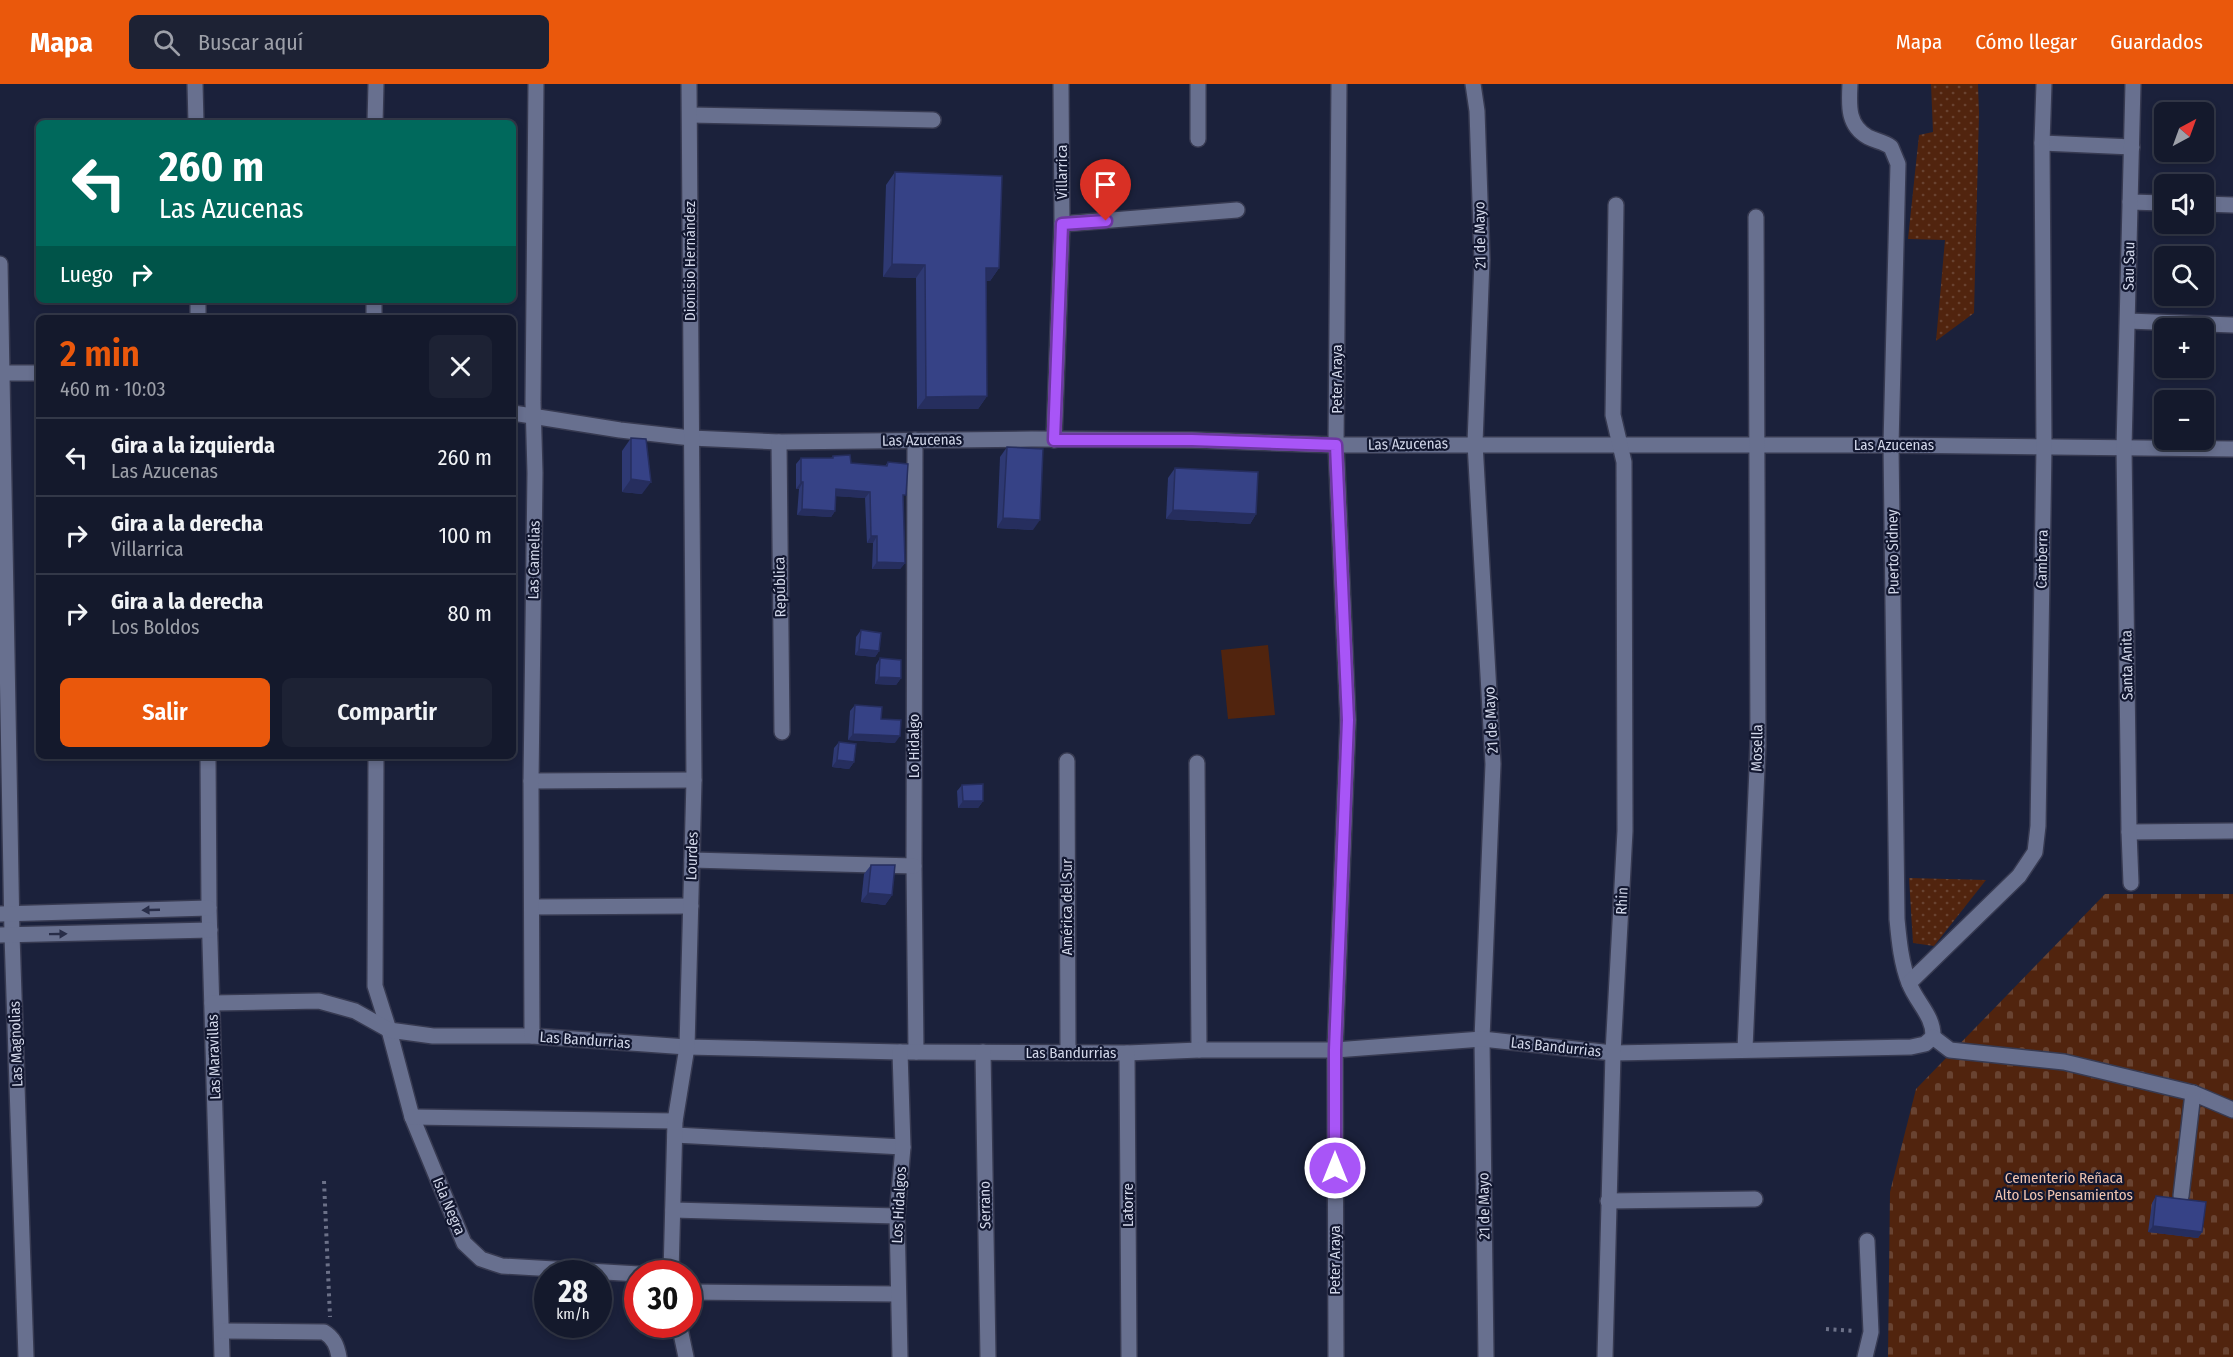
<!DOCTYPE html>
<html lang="es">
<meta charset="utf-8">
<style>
body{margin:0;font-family:"Fira Sans Condensed",sans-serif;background:#1d2234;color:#f1f3f6;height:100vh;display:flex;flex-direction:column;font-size:22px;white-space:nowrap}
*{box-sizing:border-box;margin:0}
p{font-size:20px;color:#9da0a9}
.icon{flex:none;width:33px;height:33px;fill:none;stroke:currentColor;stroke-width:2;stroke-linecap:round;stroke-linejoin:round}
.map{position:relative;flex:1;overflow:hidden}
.details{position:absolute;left:36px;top:231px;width:480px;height:444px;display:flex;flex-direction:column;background:#14192c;border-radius:9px;box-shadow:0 3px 9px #0003,0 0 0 2px #333848}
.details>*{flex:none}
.banner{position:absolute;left:36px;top:36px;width:480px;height:183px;border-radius:9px;box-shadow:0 3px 9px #0003,0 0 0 2px #333848;background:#00695c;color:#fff;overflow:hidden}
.needle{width:39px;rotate:41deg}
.tools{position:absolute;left:2154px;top:18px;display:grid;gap:12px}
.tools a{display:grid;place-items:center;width:60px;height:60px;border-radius:9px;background:#14192c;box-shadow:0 3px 9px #0003,0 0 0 2px #333848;font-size:30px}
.speed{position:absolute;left:534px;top:1176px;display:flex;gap:12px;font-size:30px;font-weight:700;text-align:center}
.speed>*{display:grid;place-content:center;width:78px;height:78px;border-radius:50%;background:#14192c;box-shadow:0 3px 9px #0003,0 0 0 2px #333848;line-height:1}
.speed small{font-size:15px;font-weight:400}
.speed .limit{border:9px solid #d22;background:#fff;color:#111}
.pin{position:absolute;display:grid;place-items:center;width:51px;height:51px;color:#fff;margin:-62px -26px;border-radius:50% 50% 50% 0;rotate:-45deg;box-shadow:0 0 6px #0007}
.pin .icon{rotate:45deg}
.me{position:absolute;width:66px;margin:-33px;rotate:0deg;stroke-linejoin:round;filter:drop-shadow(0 0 4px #0008)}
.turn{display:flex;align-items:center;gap:21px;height:126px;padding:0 24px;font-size:27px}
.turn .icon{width:78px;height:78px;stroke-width:2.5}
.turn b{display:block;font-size:42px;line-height:51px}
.then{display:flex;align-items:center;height:57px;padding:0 24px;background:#0003;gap:12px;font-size:22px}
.round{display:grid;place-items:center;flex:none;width:63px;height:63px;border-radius:9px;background:#1d2234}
.head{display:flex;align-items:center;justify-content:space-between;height:102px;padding:0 24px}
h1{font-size:36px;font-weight:600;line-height:45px;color:#ea580c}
.button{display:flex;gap:12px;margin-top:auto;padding:12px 24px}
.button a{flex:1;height:69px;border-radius:9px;background:#ea580c;color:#fff;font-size:24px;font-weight:600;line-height:69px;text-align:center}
.button a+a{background:#1d2234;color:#f1f3f6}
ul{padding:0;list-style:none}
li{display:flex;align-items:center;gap:18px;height:78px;padding:0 24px;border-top:2px solid #333848}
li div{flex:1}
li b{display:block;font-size:22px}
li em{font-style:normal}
header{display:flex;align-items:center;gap:36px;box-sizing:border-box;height:84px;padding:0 30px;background:#ea580c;color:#fff}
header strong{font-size:28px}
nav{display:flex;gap:33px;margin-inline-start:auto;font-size:21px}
.search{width:420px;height:54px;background:#1d2234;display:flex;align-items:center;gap:15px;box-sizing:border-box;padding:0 21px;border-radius:9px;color:#9da0a9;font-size:22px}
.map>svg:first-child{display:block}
.grass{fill:url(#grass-dots)}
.cemetery{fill:url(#cemetery-stones)}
.pitch{fill:#51240e}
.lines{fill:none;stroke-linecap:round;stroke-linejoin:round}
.minor-casing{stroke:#373a51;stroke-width:18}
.path{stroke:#6c7188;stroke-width:4;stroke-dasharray:3 4.5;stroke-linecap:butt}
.minor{stroke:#68708f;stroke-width:15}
.wall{fill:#2e3973}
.shaded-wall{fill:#262e5e}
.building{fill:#364286;stroke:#262e5e;stroke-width:1.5}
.oneway{fill:#282d48}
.route-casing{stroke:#6d37a1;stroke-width:15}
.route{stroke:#a855f7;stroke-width:10}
.labels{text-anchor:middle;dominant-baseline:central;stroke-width:4.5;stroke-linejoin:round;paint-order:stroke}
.street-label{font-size:15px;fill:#d2d7e9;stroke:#121730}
.park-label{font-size:15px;fill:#f0c4b0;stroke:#121730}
</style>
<header>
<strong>Mapa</strong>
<div class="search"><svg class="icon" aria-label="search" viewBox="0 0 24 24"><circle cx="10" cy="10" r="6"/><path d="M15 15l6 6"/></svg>Buscar aquí</div>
<nav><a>Mapa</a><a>Cómo llegar</a><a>Guardados</a></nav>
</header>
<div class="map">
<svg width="2233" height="1273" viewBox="0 0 2233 1273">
<defs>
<pattern id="grass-dots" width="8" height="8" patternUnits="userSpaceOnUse" patternTransform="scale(1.5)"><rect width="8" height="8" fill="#51240e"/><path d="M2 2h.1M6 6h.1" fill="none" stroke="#694331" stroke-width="1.8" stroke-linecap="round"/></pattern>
<pattern id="cemetery-stones" width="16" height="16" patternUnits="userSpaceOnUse" patternTransform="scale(1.5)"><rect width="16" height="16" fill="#51240e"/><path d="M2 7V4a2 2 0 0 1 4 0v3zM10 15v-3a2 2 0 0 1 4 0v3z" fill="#694331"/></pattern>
</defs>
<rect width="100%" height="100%" fill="#1b213b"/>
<!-- grass -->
<g class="grass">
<polygon points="1931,0 1978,0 1979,30 1974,229 1936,257 1945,156 1908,155 1919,51 1933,48"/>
<polygon points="1909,794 1986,796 1934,862 1913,859"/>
</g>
<!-- cemetery -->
<polygon class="cemetery" points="2105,810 2233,810 2233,1273 1888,1273 1890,1108 1916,1005"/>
<!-- pitch -->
<polygon class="pitch" points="1268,561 1275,631 1228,635 1221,566"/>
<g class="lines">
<!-- minor casing -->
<g class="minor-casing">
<g id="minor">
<polyline points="195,0 196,39"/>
<polyline points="1473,0 1477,27 1482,176 1475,359 1493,680 1482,955 1486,1273"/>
<path d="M1850 0C1849 21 1847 41 1868 53 1876 57 1884 58 1891 63L1898 80 1891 361 1897 835C1899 856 1901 879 1909 899 1916 918 1934 932 1933 953"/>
<polyline points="690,31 933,36"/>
<polyline points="375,39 376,0"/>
<polyline points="1198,55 1198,0"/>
<polyline points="2042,59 2132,63"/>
<polyline points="2130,118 2164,119"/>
<polyline points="2204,120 2233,121"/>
<polyline points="1062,140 1237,126"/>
<polyline points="0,180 12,851 26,1273"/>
<polyline points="198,216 198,234"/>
<polyline points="374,234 374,216"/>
<polyline points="2128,237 2233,241"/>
<polyline points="0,289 39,289"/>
<polyline points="513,329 620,346 691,354 779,358 1032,355 1192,356 1336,361 1891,361 2233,365"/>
<polyline points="915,356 914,782 916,968"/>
<polyline points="1054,356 1062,140 1061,0"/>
<polyline points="779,358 782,648"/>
<polyline points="208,672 209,824 222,1273"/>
<polyline points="376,672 375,902 389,946 412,1033 464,1159 481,1175 502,1182 639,1190"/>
<polyline points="1067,677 1068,969"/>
<polyline points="1197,679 1199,966"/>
<polyline points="531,697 694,696"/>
<polyline points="2129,748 2233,747"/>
<polyline points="692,776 914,782"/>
<polyline points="2131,799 2129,748 2124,363 2133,0"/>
<polyline points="532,823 691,822"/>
<polyline points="0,830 209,824"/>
<polyline points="0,851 210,846"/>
<polyline points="1909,899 2019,792 2035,768 2038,742 2044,363 2042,59 2044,0"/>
<polyline points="212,919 319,917 355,927 389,946 433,952 532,952 687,963 900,968 1127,969 1199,966 1335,966 1482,955 1613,969 1911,963 1925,960 1933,953"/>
<polyline points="532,952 531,697 535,389 533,318 536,0"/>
<polyline points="1933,953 1950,966 2064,978 2193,1009 2233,1026"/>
<polyline points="1745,965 1758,661 1756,133"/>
<polyline points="983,968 988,1273"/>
<polyline points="1127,969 1129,1273"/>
<polyline points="412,1033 675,1037"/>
<polyline points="675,1051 903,1063"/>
<polyline points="2181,1112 2193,1009"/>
<polyline points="1608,1117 1755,1115"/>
<polyline points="673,1126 897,1132"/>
<polyline points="671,1190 675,1037 687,963 694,696 689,0"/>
<polyline points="688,1208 897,1210"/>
<polyline points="679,1240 686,1273"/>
<path d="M222 1247 324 1248C334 1254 337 1262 339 1273"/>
<polyline points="900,1273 897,1132 903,1063 900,968"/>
<polyline points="1336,1273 1335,966 1348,636 1336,361 1339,0"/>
<polyline points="1605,1273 1613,969 1625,747 1624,378 1613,331 1616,121"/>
<polyline points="1865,1273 1871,1248 1867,1157"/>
</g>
</g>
<!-- path -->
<g class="path">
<polyline points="324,1097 330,1233"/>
<polyline points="1826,1245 1855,1247"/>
</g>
<!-- minor -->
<use href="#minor" class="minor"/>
</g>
<!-- wall -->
<g class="wall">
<polygon points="895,88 999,184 990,197 986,197 987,312 978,325 917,325 916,194 883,193 886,101"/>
<polygon points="631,354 642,410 622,408 622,367"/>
<polygon points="1007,363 1033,446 997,444 1000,373"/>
<polygon points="833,372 851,379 885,382 888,378 903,414 905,479 900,485 872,485 873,459 867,459 865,414 836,412 835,427 831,433 797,431 799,405 796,405 796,380 801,374 831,374"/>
<polygon points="1175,384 1256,430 1250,440 1166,435 1168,394"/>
<polygon points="861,546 879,567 875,573 855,571 856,553"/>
<polygon points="880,574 901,594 896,601 875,600 876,581"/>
<polygon points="855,621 881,635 895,659 848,656 850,627"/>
<polygon points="839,658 854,678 849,685 832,683 834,664"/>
<polygon points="962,701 983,717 978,724 958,724 957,707"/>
<polygon points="871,781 892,811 885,821 861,818 864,790"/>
<polygon points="2156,1112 2202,1148 2198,1154 2148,1148 2152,1119"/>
</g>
<!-- shaded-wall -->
<g class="shaded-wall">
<polygon points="892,180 925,181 916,194 883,193"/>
<polygon points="986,184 999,184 990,197 977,196"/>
<polygon points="987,312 978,325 917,325 926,313"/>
<polygon points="631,395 651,398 642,410 622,408"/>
<polygon points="801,398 803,398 799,405 796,405"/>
<polygon points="836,405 870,408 865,414 832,412"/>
<polygon points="802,425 835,427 831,433 797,431"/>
<polygon points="1173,426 1256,430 1250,440 1166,435"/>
<polygon points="1003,434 1040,436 1033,446 997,444"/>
<polygon points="871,452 877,452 873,459 867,459"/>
<polygon points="877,478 905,479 900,485 872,485"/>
<polygon points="859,565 879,567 875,573 855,571"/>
<polygon points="879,593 901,594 896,601 875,600"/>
<polygon points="853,650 900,652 895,659 848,656"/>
<polygon points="837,676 854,678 849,685 832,683"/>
<polygon points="963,717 983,717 978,724 958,724"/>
<polygon points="868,809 892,811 885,821 861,818"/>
<polygon points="2153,1142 2202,1148 2198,1154 2148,1148"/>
</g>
<!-- building -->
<g class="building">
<polygon points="895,88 1002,92 999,184 986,184 987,312 926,313 925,181 892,180"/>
<polygon points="631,354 646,355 651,398 631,395"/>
<polygon points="1007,363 1043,365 1040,436 1003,434"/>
<polygon points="850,371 851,379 887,382 888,378 908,380 906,411 903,411 905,479 877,478 877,452 871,452 870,408 836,405 835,427 802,425 803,398 801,398 801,374 833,374 833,372"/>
<polygon points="1175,384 1258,388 1256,430 1173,426"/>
<polygon points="861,546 881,549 879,567 859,565"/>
<polygon points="880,574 901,576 901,594 879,593"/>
<polygon points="855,621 882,623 881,635 901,636 900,652 853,650"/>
<polygon points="839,658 856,660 854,678 837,676"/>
<polygon points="983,700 983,717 963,717 962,701"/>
<polygon points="871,781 895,781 892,811 868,809"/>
<polygon points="2156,1112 2206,1118 2202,1148 2153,1142"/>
</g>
<!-- one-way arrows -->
<defs><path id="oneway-solid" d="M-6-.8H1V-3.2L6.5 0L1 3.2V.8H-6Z" transform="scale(1.5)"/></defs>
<g class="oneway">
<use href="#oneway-solid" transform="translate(151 826) rotate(178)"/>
<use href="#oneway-solid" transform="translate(58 850) rotate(-1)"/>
</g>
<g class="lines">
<!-- route casing -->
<g class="route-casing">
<polyline id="route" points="1106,137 1062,140 1054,356 1192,356 1336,361 1348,636 1335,966 1335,1084"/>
</g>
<!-- route -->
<use href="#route" class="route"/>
</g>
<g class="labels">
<!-- street labels -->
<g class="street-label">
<text transform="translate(1062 88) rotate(-90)">Villarrica</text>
<text transform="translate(1480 151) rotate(-91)">21 de Mayo</text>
<text transform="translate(690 177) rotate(-90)">Dionisio Hernández</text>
<text transform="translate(2129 182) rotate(-89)">Sau Sau</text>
<text transform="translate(1337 295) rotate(-90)">Peter Araya</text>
<text transform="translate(922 356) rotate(-1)">Las Azucenas</text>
<text transform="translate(1408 360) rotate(-1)">Las Azucenas</text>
<text x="1894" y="361">Las Azucenas</text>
<text transform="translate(1893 468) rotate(-91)">Puerto Sidney</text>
<text transform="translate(2042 475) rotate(-89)">Camberra</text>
<text transform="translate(534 476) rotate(-89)">Las Camelias</text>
<text transform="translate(780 503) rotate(-91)">República</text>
<text transform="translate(2127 581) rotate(-91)">Santa Anita</text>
<text transform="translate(1491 636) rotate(-93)">21 de Mayo</text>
<text transform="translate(914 662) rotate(-90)">Lo Hidalgo</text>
<text transform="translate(1757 664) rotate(-89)">Mosella</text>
<text transform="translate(692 772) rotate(-88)">Lourdes</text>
<text transform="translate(1622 817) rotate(-87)">Rhin</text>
<text transform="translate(1067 823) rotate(-90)">América del Sur</text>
<text transform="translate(585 956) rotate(4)">Las Bandurrias</text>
<text transform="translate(16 960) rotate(-92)">Las Magnolias</text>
<text transform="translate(1556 963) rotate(6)">Las Bandurrias</text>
<text x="1071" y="969">Las Bandurrias</text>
<text transform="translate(214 973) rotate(-92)">Las Maravillas</text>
<text transform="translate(899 1121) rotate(-87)">Los Hidalgos</text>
<text transform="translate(985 1121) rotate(-91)">Serrano</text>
<text transform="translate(1128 1121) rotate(-90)">Latorre</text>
<text transform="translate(449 1122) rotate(67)">Isla Negra</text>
<text transform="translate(1484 1122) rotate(-91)">21 de Mayo</text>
<text transform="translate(1335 1176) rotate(-90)">Peter Araya</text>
</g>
<!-- park labels -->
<g class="park-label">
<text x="2064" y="1094">Cementerio Reñaca<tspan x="2064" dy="17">Alto Los Pensamientos</tspan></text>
</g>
</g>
</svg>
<div class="tools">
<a><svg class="needle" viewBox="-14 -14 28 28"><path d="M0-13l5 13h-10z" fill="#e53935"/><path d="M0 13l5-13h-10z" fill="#9da0a9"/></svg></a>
<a><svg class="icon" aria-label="sound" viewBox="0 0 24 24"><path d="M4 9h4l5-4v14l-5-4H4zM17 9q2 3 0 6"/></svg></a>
<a><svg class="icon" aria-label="search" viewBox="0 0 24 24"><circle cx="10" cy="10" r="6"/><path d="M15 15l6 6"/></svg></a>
<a>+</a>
<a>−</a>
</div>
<div class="speed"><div>28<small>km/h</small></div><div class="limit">30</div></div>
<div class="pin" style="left:1106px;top:137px;background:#d93025"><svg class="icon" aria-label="arrive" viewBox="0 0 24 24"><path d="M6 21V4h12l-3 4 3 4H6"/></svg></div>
<svg class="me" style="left:1335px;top:1084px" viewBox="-20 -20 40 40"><circle r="17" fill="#a855f7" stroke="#fff" stroke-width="3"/><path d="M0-11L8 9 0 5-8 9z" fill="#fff"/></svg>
<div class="banner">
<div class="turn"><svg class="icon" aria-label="left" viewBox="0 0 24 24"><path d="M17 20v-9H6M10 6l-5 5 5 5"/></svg><div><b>260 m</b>Las Azucenas</div></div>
<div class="then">Luego<svg class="icon" aria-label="right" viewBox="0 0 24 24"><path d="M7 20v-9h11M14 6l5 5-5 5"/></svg></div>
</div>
<section class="details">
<div class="head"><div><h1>2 min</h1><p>460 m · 10:03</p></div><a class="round"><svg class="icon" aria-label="close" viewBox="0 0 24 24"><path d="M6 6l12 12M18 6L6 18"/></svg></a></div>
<ul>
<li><svg class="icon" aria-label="left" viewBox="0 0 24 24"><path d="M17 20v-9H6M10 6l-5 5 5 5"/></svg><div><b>Gira a la izquierda</b><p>Las Azucenas</p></div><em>260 m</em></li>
<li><svg class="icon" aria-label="right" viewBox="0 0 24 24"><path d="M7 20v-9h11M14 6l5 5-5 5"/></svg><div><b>Gira a la derecha</b><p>Villarrica</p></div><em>100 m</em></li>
<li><svg class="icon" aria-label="right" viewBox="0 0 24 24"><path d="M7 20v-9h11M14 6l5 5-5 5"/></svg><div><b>Gira a la derecha</b><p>Los Boldos</p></div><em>80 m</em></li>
</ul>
<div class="button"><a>Salir</a><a>Compartir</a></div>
</section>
</div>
